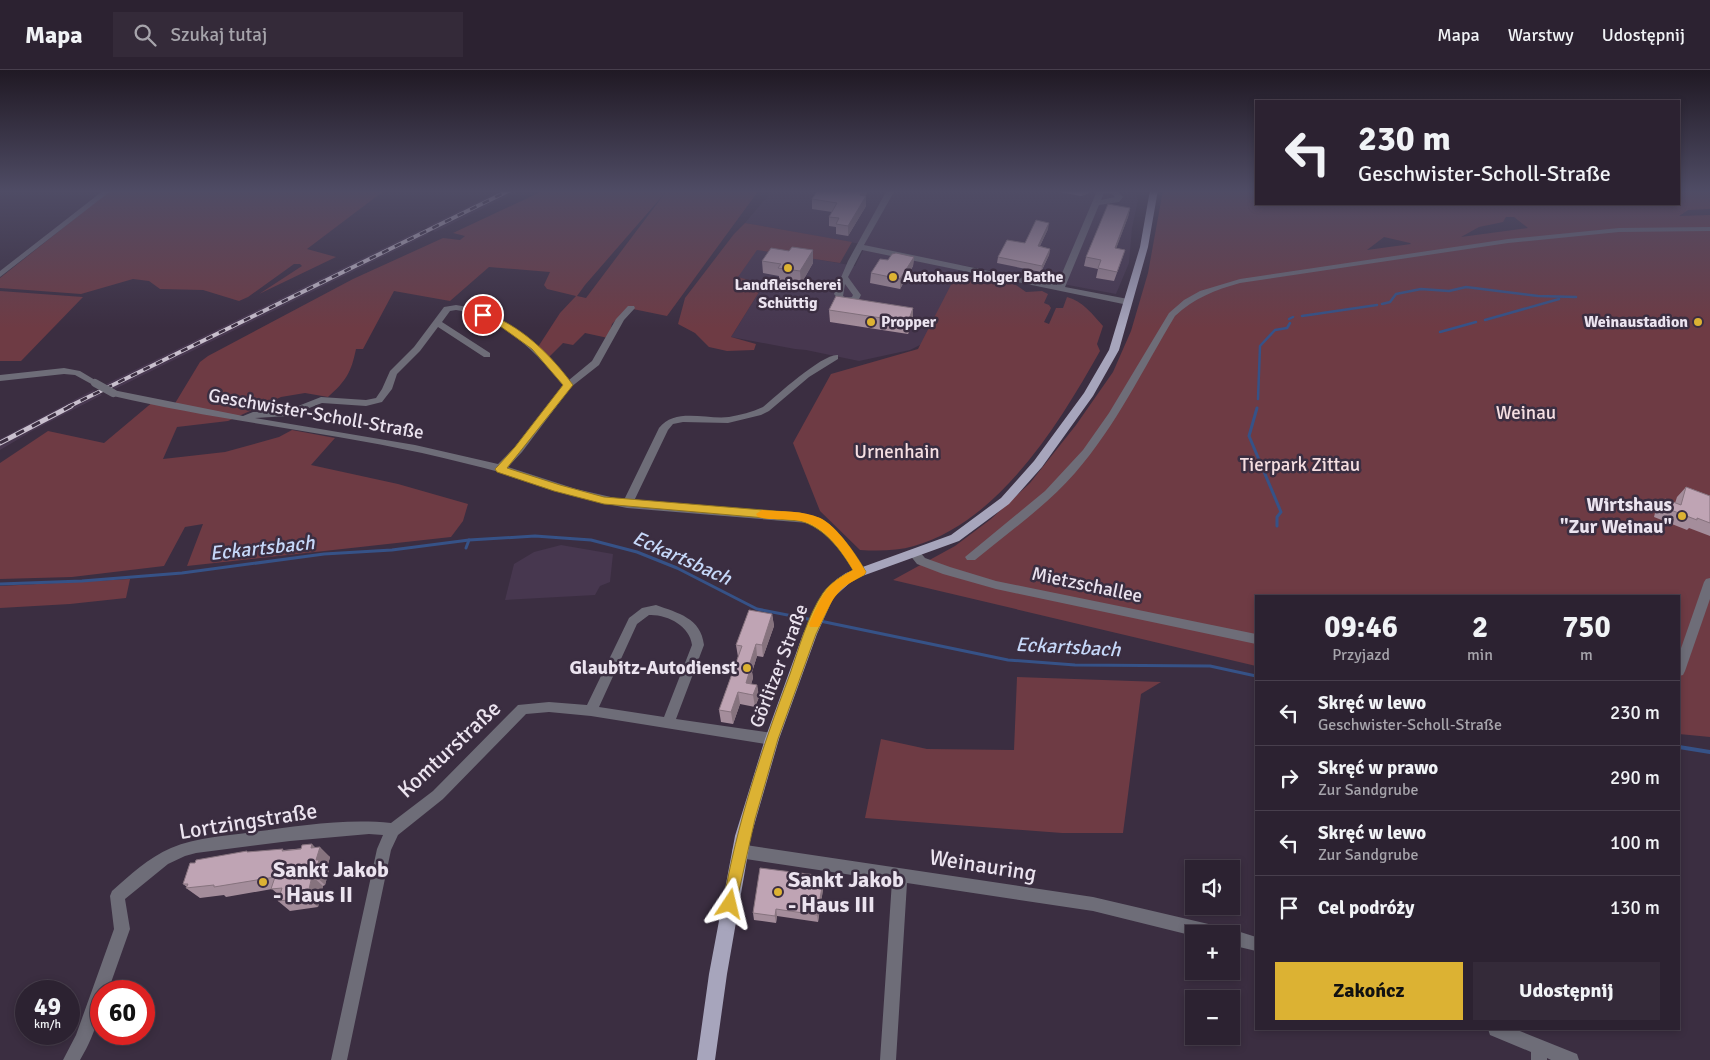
<!DOCTYPE html>
<html lang="pl">
<meta charset="utf-8">
<style>
body{margin:0;font-family:Signika,sans-serif;background:#342a39;color:#f1f3f6;height:100vh;display:flex;flex-direction:column;font-size:19px;white-space:nowrap}
*{box-sizing:border-box;margin:0}
p{font-size:16px;color:#a6a4ab}
.icon{flex:none;width:28px;height:28px;fill:none;stroke:currentColor;stroke-width:2;stroke-linecap:round;stroke-linejoin:round}
.map{position:relative;flex:1;overflow:hidden}
.side{position:absolute;left:1255px;top:525px;width:425px;height:435px;display:flex;flex-direction:column;background:#2c2231;border-radius:0px;box-shadow:0 2px 8px #0003,0 0 0 1px #483f4d}
.side>*{flex:none}
.top-card{position:absolute;left:1255px;top:30px;width:425px;height:105px;border-radius:0px;box-shadow:0 2px 8px #0003,0 0 0 1px #483f4d;background:#2c2231;color:#f1f3f6;overflow:hidden}
.fabs{position:absolute;left:1185px;top:790px;display:grid;gap:10px}
.fabs a{display:grid;place-items:center;width:55px;height:55px;border-radius:0px;background:#2c2231;box-shadow:0 2px 8px #0003,0 0 0 1px #483f4d;font-size:25px}
.speed{position:absolute;left:15px;top:910px;display:flex;gap:10px;font-size:25px;font-weight:700;text-align:center}
.speed>*{display:grid;place-content:center;width:65px;height:65px;border-radius:50%;background:#2c2231;box-shadow:0 2px 8px #0003,0 0 0 1px #483f4d;line-height:1}
.speed small{font-size:12px;font-weight:400}
.speed .limit{border:8px solid #d22;background:#fff;color:#111}
.pin{position:absolute;display:grid;place-items:center;width:42px;height:42px;color:#fff;margin:-21px;border:2px solid #fff;border-radius:50%;box-shadow:0 1px 5px #0007}
.me{position:absolute;width:55px;margin:-28px;rotate:10deg;stroke-linejoin:round;filter:drop-shadow(0 0 4px #0008)}
.turn{display:flex;align-items:center;gap:18px;height:105px;padding:0 20px;font-size:22px}
.turn .icon{width:65px;height:65px;stroke-width:2.5}
.turn b{display:block;font-size:35px;line-height:42px}
.eta{display:flex;justify-content:space-evenly;align-items:center;height:85px;text-align:center}
.eta b{font-size:30px;font-weight:700;line-height:35px}
.button{display:flex;gap:10px;margin-top:auto;padding:10px 20px}
.button a{flex:1;height:58px;border-radius:0px;background:#dcb233;color:#111;font-size:20px;font-weight:700;line-height:58px;text-align:center}
.button a+a{background:#342a39;color:#f1f3f6}
ul{padding:0;list-style:none}
li{display:flex;align-items:center;gap:15px;height:65px;padding:0 20px;border-top:1px solid #483f4d}
li div{flex:1}
li b{display:block;font-size:19px}
li em{font-style:normal}
header{display:flex;align-items:center;gap:30px;box-sizing:border-box;height:70px;padding:0 25px;background:#2c2231;border-bottom:1px solid #483f4d}
header strong{font-size:24px}
nav{display:flex;gap:28px;margin-inline-start:auto;font-size:18px}
.search{width:350px;height:45px;background:#342a39;display:flex;align-items:center;gap:12px;box-sizing:border-box;padding:0 18px;border-radius:0px;color:#a6a4ab;font-size:19px}
.map>svg:first-child{display:block}
.built{fill:#47374f}
.green{fill:#6e3b44;fill-rule:evenodd}
.lines{fill:none;stroke-linecap:round;stroke-linejoin:round}
.stream-far2{stroke:#365287;stroke-width:2.5}
.stream-far1{stroke:#365287;stroke-width:3}
.stream{stroke:#365287;stroke-width:4}
.minor{fill:#6e6d78;fill-rule:evenodd}
.major{fill:#a7a5bc;fill-rule:evenodd}
.rail-far1-casing{stroke:#c9c0ce;stroke-width:4}
.rail-casing{stroke:#c9c0ce;stroke-width:5}
.rail-far1{stroke:#3b2e41;stroke-width:2.5;stroke-dasharray:7;stroke-linecap:butt}
.rail{stroke:#3b2e41;stroke-width:3;stroke-dasharray:9;stroke-linecap:butt}
.minor-bridge{stroke:#6e6d78;stroke-width:8}
.wall{fill:#a48d9b}
.shaded-wall{fill:#86737e}
.building{fill:#bfa4b4;stroke:#86737e}
.route{fill:#dcb233;stroke:#8f7421}
.slow{fill:#f59e0b}
.poi-dot{fill:#dcb233;stroke:#3b2e41;stroke-width:2}
.labels{text-anchor:middle;dominant-baseline:central;stroke-width:5;stroke-linejoin:round;paint-order:stroke}
.far-poi-label{font-size:16px;font-weight:bold;fill:#ebe3ef;stroke:#3b2e41;text-anchor:start}
.park-label{font-size:19px;fill:#f5dee1;stroke:#3b2e41}
.street-label{font-size:19px;fill:#ebe3ef;stroke:#3b2e41}
.poi-label{font-size:19px;font-weight:bold;fill:#ebe3ef;stroke:#3b2e41;text-anchor:end}
.water-label{font-size:20px;font-style:italic;fill:#c6d8f9;stroke:#3b2e41}
.near-street-label{font-size:22px;fill:#ebe3ef;stroke:#3b2e41}
.near-poi-label{font-size:22px;font-weight:bold;fill:#ebe3ef;stroke:#3b2e41;text-anchor:start}
</style>
<header>
<strong>Mapa</strong>
<div class="search"><svg class="icon" aria-label="search" viewBox="0 0 24 24"><circle cx="10" cy="10" r="6"/><path d="M15 15l6 6"/></svg>Szukaj tutaj</div>
<nav><a>Mapa</a><a>Warstwy</a><a>Udostępnij</a></nav>
</header>
<div class="map">
<svg width="1710" height="990" viewBox="0 0 1710 990">
<rect width="100%" height="100%" fill="#3b2e41"/>
<!-- built -->
<g class="built">
<polygon points="502,120 520,120 435,162 426,157"/>
<polygon points="773,120 1121,120 1135,123 1138,130 1132,158 1129,193 1116,224 961,195 922,274 910,280 859,291 806,280 795,279 731,267 764,214 737,207 757,179 855,196 866,175 745,153"/>
<polygon points="420,160 429,164 115,319 106,314"/>
<polygon points="93,320 102,325 32,361 0,380 0,369"/>
<polygon points="561,475 613,484 610,512 600,516 595,525 505,530 514,494 534,482"/>
</g>
<!-- green -->
<g class="green">
<polygon points="111,120 385,120 307,179 336,187 259,224 302,196 300,194 294,194 248,227 239,231 203,220 160,219 149,211 133,209 81,224 0,218 0,208"/>
<path d="M545 120H759L667 246 628 238 612 254 608 268 585 263 573 275 563 273 549 287 538 277 560 243 576 226 547 219 544 215 550 202 489 197 450 231 394 221 363 279H356C351 303 346 311 328 327L305 323 281 327 228 351 177 357 163 389 225 382 279 367 292 360 335 368 311 395 398 414 468 434 463 451 451 467 187 496 203 454 185 457 164 496 72 507 0 509V393L48 361 104 373 154 331 174 335 200 292 208 286 353 209 443 168 460 170 465 166 453 163ZM665 123 586 228 577 226 585 215Z"/>
<path d="M1163 120H1256V134H1679V120H1710V139L1688 140 1679 146 1710 145V667L1679 664V526H1256V596L893 510 955 476 991 449 1030 413 1076 355 1113 302 1131 261 1148 203ZM1506 147H1514L1528 158 1461 167 1479 157 1503 152ZM1384 167 1410 173 1411 174 1367 180Z"/>
<polygon points="745,153 852,172 840,193 757,180 738,207 764,214 731,267 756,274 754,280 727,281 709,277 695,263 678,254 685,228 734,164"/>
<path d="M957 203 1016 215 1026 222 1042 221 1048 224 1044 233 1049 235 1051 238 1044 252 1049 254 1056 238H1063L1067 227C1083 231 1093 245 1103 256L1097 274 1100 281C1059 354 999 452 914 476 897 481 878 481 860 480L820 441 793 373 831 304 918 279Z"/>
<polygon points="0,221 83,227 21,291 0,291"/>
<polygon points="130,509 126,528 70,534 0,538 0,516"/>
<polygon points="1017,607 1161,612 1141,624 1123,763 1062,763 865,748 881,669 927,679 1014,680"/>
</g>
<g class="lines">
<!-- stream-far2 -->
<g class="stream-far2">
<polyline points="1382,234 1390,232 1396,224 1421,219 1449,221 1466,217 1538,226 1576,227"/>
<polyline points="1302,246 1377,235"/>
<polyline points="1289,249 1293,247"/>
<polyline points="1485,250 1559,229"/>
<polyline points="1440,262 1476,252"/>
<polyline points="1258,329 1260,276 1275,260 1287,258 1290,253"/>
</g>
<!-- stream-far1 -->
<g class="stream-far1">
<polyline points="1257,338 1249,366 1281,442 1277,447 1277,456"/>
<polyline points="466,478 469,470"/>
<polyline points="0,514 82,511 182,503 324,484 392,480 469,470 535,466 591,470 637,482 677,498 757,539 813,550"/>
<polyline points="820,551 1008,590 1075,595 1210,596 1256,606"/>
</g>
<!-- stream -->
<polyline class="stream" points="1679,677 1710,682"/>
<!-- minor -->
<g class="minor">
<polygon points="104,120 112,120 0,207 0,201"/>
<path d="M887 120H895L864 175 1057 215 1097 121 1117 120 1123 127 1119 132 1099 135 1065 217 1128 229 1132 232 1128 235 862 180 848 207 861 225 858 231 848 233 840 231 834 224 848 191ZM1104 123 1112 124 1115 127 1101 130ZM845 214 853 225 852 227 846 228 843 226Z"/>
<path d="M1710 157V161L1619 162 1508 173 1240 213C1215 220 1194 228 1175 246 1143 299 1116 356 1075 403 1046 436 1009 462 975 490H967L965 487 1045 421 1083 380 1109 343 1169 243 1184 230 1200 221 1240 209 1508 169 1619 158Z"/>
<path d="M456 235C503 241 540 274 569 310L592 291 616 249 628 236H634L635 238 624 250 599 295 571 317 522 382 508 397 576 419 624 430 659 358C675 337 707 350 729 347 740 345 752 342 763 337 776 326 823 283 838 285V289L809 307 769 341 761 345 728 353 683 352 673 354 668 360 634 431 800 443C833 450 847 472 864 499L866 502 864 505H856C845 487 830 459 808 453L627 438C583 430 545 413 503 403 477 396 449 389 422 383 320 361 215 350 113 326L108 323 113 320 243 346 253 342 288 340 321 327 366 330 376 328 382 319 390 301 414 277 444 237ZM456 240C501 246 536 282 563 315L514 378 498 394 415 375 255 348 289 346 322 333 366 336 382 332 392 319 397 304 420 281 438 257 484 287H490V283L442 252 450 241Z"/>
<polygon points="64,298 80,301 100,313 95,316 75,305 64,304 0,311 0,305"/>
<polygon points="915,480 919,481 925,488 950,497 996,511 1256,564 1256,574 996,519 943,504 917,494 909,484"/>
<polygon points="1710,508 1710,529 1685,601 1683,605 1679,606 1679,584 1704,512 1706,509"/>
<path d="M656 535C678 543 701 548 704 575L676 649 772 663 777 665 779 669 777 673 772 675 591 646 549 642 526 644 443 729 398 765 391 780 347 990H331L377 779 383 765 369 764 290 771 196 783 185 786 168 794 125 829 130 859 108 921H101C101 947 93 968 80 990H63L76 965 114 859 110 826 112 821C130 805 148 788 171 778 197 767 225 766 253 762 298 756 346 748 391 753L433 721 518 635 549 632 587 635 629 548 642 538ZM649 545C667 544 690 556 692 575L664 647 599 637 637 554Z"/>
<polygon points="739,774 1093,827 1217,856 1222,859 1224,864 1194,864 1194,866 1093,841 907,813 896,990 880,990 892,811 739,788 734,786 732,781 734,776"/>
<polygon points="1231,859 1256,867 1256,881 1231,875 1231,864 1225,864"/>
<polygon points="1488,959 1515,959 1577,984 1579,990 1551,990 1547,988 1547,990 1531,990 1531,982 1490,965"/>
</g>
<!-- major -->
<polygon class="major" points="1150,120 1158,120 1148,177 1119,280 1093,326 1042,397 1009,434 959,471 854,509 833,528 817,564 779,669 751,766 727,904 715,990 697,990 709,904 735,766 765,669 803,564 822,525 837,509 846,503 951,465 1001,428 1034,391 1084,323 1109,280 1140,177"/>
<!-- rail-far1 casing -->
<g class="rail-far1-casing">
<polyline id="rail-far1" points="68,337 510,120"/>
</g>
<!-- rail casing -->
<g class="rail-casing">
<polyline id="rail" points="0,373 71,336"/>
</g>
<!-- rail-far1 -->
<use href="#rail-far1" class="rail-far1"/>
<!-- rail -->
<use href="#rail" class="rail"/>
<!-- minor-bridge -->
<polyline class="minor-bridge" points="95,313 113,323"/>
</g>
<!-- wall -->
<g class="wall">
<polygon points="1049,120 1090,120 1089,123 1081,126"/>
<polygon points="865,126 866,136 848,166 836,164 836,157 829,156 829,147 832,142 812,139 812,129"/>
<polygon points="1130,138 1128,147 1116,178 1125,180 1122,189 1114,211 1096,208 1098,199 1084,196 1086,187"/>
<polygon points="1048,159 1040,176 1050,179 1049,185 1041,202 997,193 998,187 1025,173"/>
<polygon points="813,180 813,193 801,214 779,210 779,206 763,203 762,191 789,181"/>
<polygon points="914,187 913,196 900,219 870,213 871,203 888,190"/>
<polygon points="913,238 913,251 908,264 830,252 829,240"/>
<polygon points="1686,417 1710,426 1710,466 1689,458 1687,460 1654,447 1656,439 1665,429 1675,433 1677,427"/>
<polygon points="772,544 774,556 763,587 757,586 752,602 753,608 751,614 757,615 759,627 755,637 740,634 733,654 721,652 719,640 738,587 736,575"/>
<polygon points="315,777 330,787 327,798 329,800 325,815 323,816 318,837 290,841 278,831 280,826 272,819 226,827 224,825 200,828 186,818 187,817 183,814 195,793 249,782 284,780"/>
<polygon points="824,806 824,813 818,852 777,846 776,853 754,850 753,843"/>
</g>
<!-- shaded-wall -->
<g class="shaded-wall">
<polygon points="864,120 869,120 860,135 860,125"/>
<polygon points="1083,120 1090,120 1089,123 1081,126"/>
<polygon points="866,126 866,136 848,166 848,156"/>
<polygon points="1130,138 1128,147 1113,187 1115,178"/>
<polygon points="1049,153 1048,159 1037,182 1038,176"/>
<polygon points="1050,179 1049,185 1041,202 1042,196"/>
<polygon points="813,180 813,193 801,214 800,201"/>
<polygon points="914,187 913,196 900,219 900,209"/>
<polygon points="913,238 913,251 908,264 908,252"/>
<polygon points="772,544 774,556 763,587 762,575"/>
<polygon points="756,574 757,586 752,602 753,608 748,625 746,613 749,596"/>
<polygon points="757,615 759,627 755,637 753,625"/>
<polygon points="738,622 740,634 733,654 731,642"/>
<polygon points="312,774 319,781 320,777 330,787 327,798 329,800 325,815 314,805 316,790 311,778"/>
<polygon points="312,806 323,816 318,837 307,828"/>
<polygon points="824,806 824,813 818,852 817,845"/>
<polygon points="776,839 777,846 776,853 775,846"/>
</g>
<!-- building -->
<g class="building">
<polygon points="818,120 864,120 860,125 866,126 848,156 836,154 839,148 829,147 837,133 812,129"/>
<polygon points="1108,134 1130,138 1115,178 1125,180 1117,202 1098,198 1101,190 1086,187"/>
<polygon points="1036,150 1049,153 1038,176 1050,179 1042,196 998,187 1007,170 1025,173"/>
<polygon points="792,177 813,180 800,201 778,198 781,194 762,191 771,178 789,181"/>
<polygon points="896,183 914,187 900,209 871,203 880,189 888,190 892,184"/>
<polygon points="836,226 913,238 908,252 829,240"/>
<polygon points="1686,417 1710,426 1710,453 1697,448 1697,450 1663,437 1665,429 1681,435"/>
<polygon points="749,540 772,544 762,575 756,574 749,596 751,596 746,613 757,615 753,625 738,622 731,642 719,640 742,576 736,575"/>
<polygon points="312,774 311,778 320,777 316,790 319,790 314,805 312,806 307,828 278,831 282,818 271,819 275,807 214,817 214,815 186,818 188,814 183,814 190,793 195,793 196,790 247,781 247,782 283,779 282,781 301,779 302,775"/>
<polygon points="760,798 824,806 817,845 776,839 775,846 753,843"/>
</g>
<!-- sky -->
<linearGradient id="sky" x2="0" y2="1"><stop stop-color="#201924"/><stop offset="0.47" stop-color="#4f4c65"/><stop offset="1" stop-color="#4f4c65" stop-opacity="0"/></linearGradient>
<rect width="1710" height="258" fill="url(#sky)"/>
<!-- route -->
<path class="route" d="M483 243C519 253 551 285 573 315L507 398 560 415 604 427 800 443C806 445 813 446 819 448 836 455 857 486 866 502L864 505 845 515 833 528 816 564 778 669 755 749 735 839 730 841 725 839 723 834C737 753 761 681 790 604 799 578 808 545 823 523 831 512 842 506 853 500 841 480 824 457 800 451L604 434 554 421 497 402 495 399 497 397 515 377 563 315 532 279 500 256 480 247 479 245Z"/>
<!-- slow -->
<path class="slow" d="M762 440C781 442 803 440 820 448 837 456 857 486 866 502L864 505C833 521 834 528 819 557H810L809 554C822 526 824 515 853 500 842 481 824 455 801 451 787 448 772 451 758 447L756 444Z"/>
<!-- markers -->
<g class="poi-dot">
<circle cx="788" cy="198" r="5"/>
<circle cx="893" cy="207" r="5"/>
<circle cx="871" cy="252" r="5"/>
<circle cx="1698" cy="252" r="5"/>
<circle cx="1682" cy="446" r="5"/>
<circle cx="747" cy="598" r="5"/>
<circle cx="263" cy="812" r="5"/>
<circle cx="778" cy="822" r="5"/>
</g>
<g class="labels">
<!-- far-poi labels -->
<g class="far-poi-label">
<text x="903" y="207">Autohaus Holger Bathe</text>
<text x="788" y="215" text-anchor="middle">Landfleischerei<tspan x="788" dy="18">Schüttig</tspan></text>
<text x="881" y="252">Propper</text>
<text x="1688" y="252" text-anchor="end">Weinaustadion</text>
</g>
<!-- park labels -->
<g class="park-label">
<text x="1526" y="343">Weinau</text>
<text x="897" y="382">Urnenhain</text>
<text x="1300" y="395">Tierpark Zittau</text>
</g>
<!-- street labels -->
<g class="street-label">
<text transform="translate(316 344) rotate(10)">Geschwister-Scholl-Straße</text>
<text transform="translate(1087 515) rotate(12)">Mietzschallee</text>
<text transform="translate(779 596) rotate(-69)">Görlitzer Straße</text>
</g>
<!-- poi labels -->
<g class="poi-label">
<text x="1672" y="435">Wirtshaus<tspan x="1672" dy="22">"Zur Weinau"</tspan></text>
<text x="737" y="598">Glaubitz-Autodienst</text>
</g>
<!-- water labels -->
<g class="water-label">
<text transform="translate(262 478) rotate(-6)">Eckartsbach</text>
<text transform="translate(682 488) rotate(24)">Eckartsbach</text>
<text transform="translate(1068 577) rotate(3)">Eckartsbach</text>
</g>
<!-- near-street labels -->
<g class="near-street-label">
<text transform="translate(449 679) rotate(-43)">Komturstraße</text>
<text transform="translate(248 751) rotate(-9)">Lortzingstraße</text>
<text transform="translate(983 795) rotate(9)">Weinauring</text>
</g>
<!-- near-poi labels -->
<g class="near-poi-label">
<text x="273" y="799">Sankt Jakob<tspan x="273" dy="25">- Haus II</tspan></text>
<text x="788" y="809">Sankt Jakob<tspan x="788" dy="25">- Haus III</tspan></text>
</g>
</g>
</svg>
<div class="fabs">
<a><svg class="icon" aria-label="sound" viewBox="0 0 24 24"><path d="M4 9h4l5-4v14l-5-4H4zM17 9q2 3 0 6"/></svg></a>
<a>+</a>
<a>−</a>
</div>
<div class="speed"><div>49<small>km/h</small></div><div class="limit">60</div></div>
<div class="pin" style="left:483px;top:245px;background:#d93025"><svg class="icon" aria-label="arrive" viewBox="0 0 24 24"><path d="M6 21V4h12l-3 4 3 4H6"/></svg></div>
<svg class="me" style="left:730px;top:834px" viewBox="-20 -20 40 40"><path d="M0-17L14 15 0 8-14 15z" fill="#dcb233" stroke="#fff" stroke-width="4"/></svg>
<div class="top-card">
<div class="turn"><svg class="icon" aria-label="left" viewBox="0 0 24 24"><path d="M17 20v-9H6M10 6l-5 5 5 5"/></svg><div><b>230 m</b>Geschwister-Scholl-Straße</div></div>
</div>
<section class="side">
<div class="eta">
<div><b>09:46</b><p>Przyjazd</p></div>
<div><b>2</b><p>min</p></div>
<div><b>750</b><p>m</p></div>
</div>
<ul>
<li><svg class="icon" aria-label="left" viewBox="0 0 24 24"><path d="M17 20v-9H6M10 6l-5 5 5 5"/></svg><div><b>Skręć w lewo</b><p>Geschwister-Scholl-Straße</p></div><em>230 m</em></li>
<li><svg class="icon" aria-label="right" viewBox="0 0 24 24"><path d="M7 20v-9h11M14 6l5 5-5 5"/></svg><div><b>Skręć w prawo</b><p>Zur Sandgrube</p></div><em>290 m</em></li>
<li><svg class="icon" aria-label="left" viewBox="0 0 24 24"><path d="M17 20v-9H6M10 6l-5 5 5 5"/></svg><div><b>Skręć w lewo</b><p>Zur Sandgrube</p></div><em>100 m</em></li>
<li><svg class="icon" aria-label="arrive" viewBox="0 0 24 24"><path d="M6 21V4h12l-3 4 3 4H6"/></svg><div><b>Cel podróży</b></div><em>130 m</em></li>
</ul>
<div class="button"><a>Zakończ</a><a>Udostępnij</a></div>
</section>
</div>
